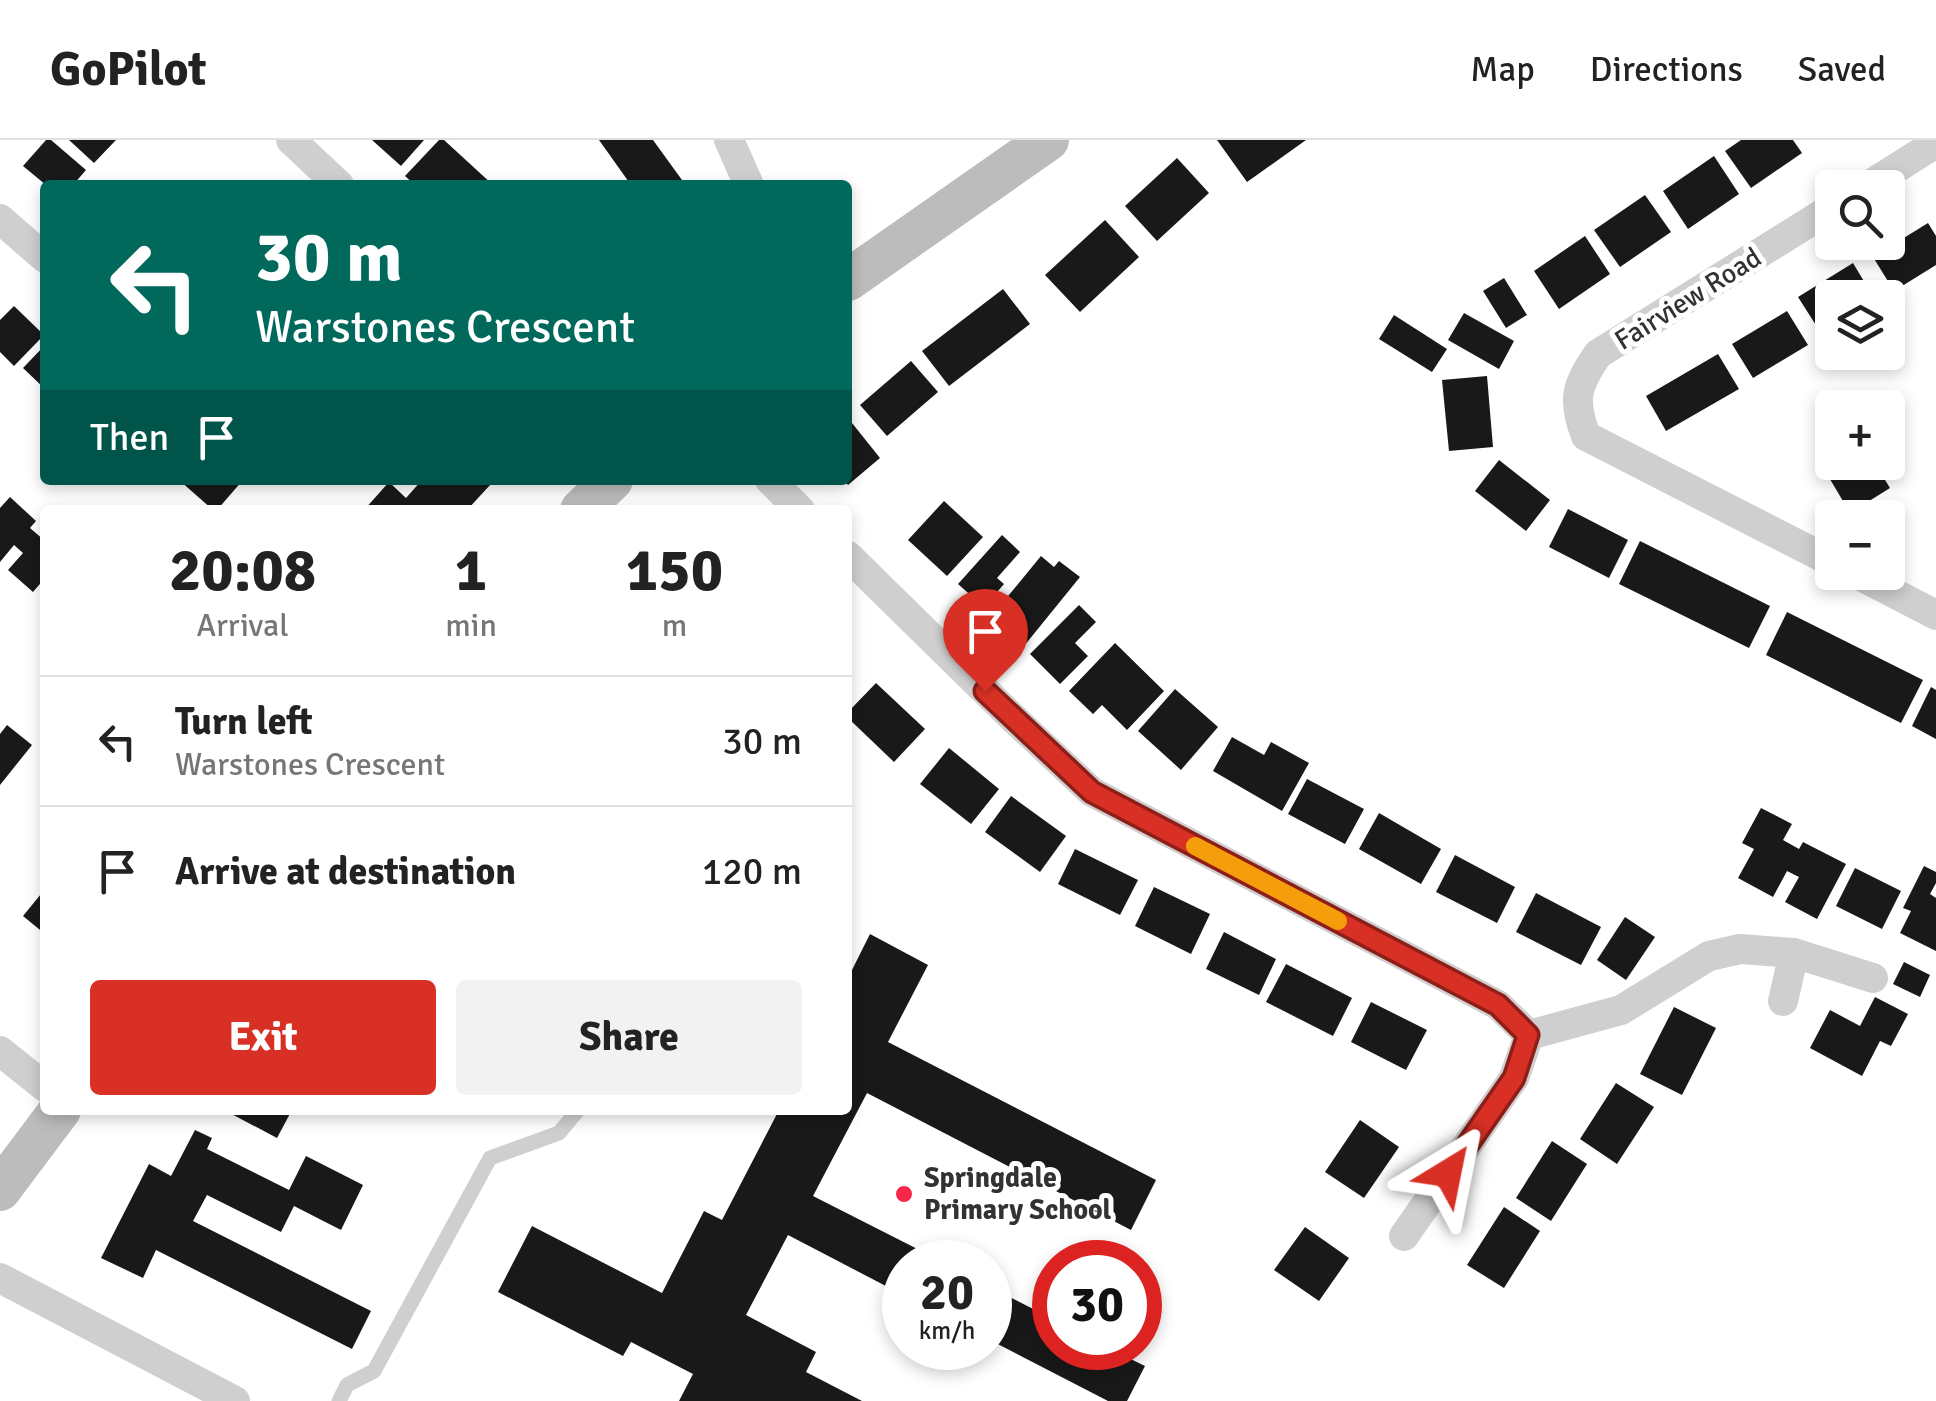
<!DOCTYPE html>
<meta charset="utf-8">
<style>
body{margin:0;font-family:Signika,sans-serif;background:#f2f2f2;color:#222;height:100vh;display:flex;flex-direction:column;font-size:38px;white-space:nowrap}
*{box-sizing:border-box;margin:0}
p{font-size:32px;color:#767676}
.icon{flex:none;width:55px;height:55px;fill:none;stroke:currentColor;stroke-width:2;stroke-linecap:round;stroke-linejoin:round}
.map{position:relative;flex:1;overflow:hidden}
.side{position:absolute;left:40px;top:365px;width:812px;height:610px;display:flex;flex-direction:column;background:#fff;border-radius:10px;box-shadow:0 5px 15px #0003}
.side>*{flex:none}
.banner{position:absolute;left:40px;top:40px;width:812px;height:305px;border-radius:10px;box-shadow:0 5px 15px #0003;background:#00695c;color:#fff;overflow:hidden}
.fabs{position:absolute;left:1815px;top:30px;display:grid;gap:20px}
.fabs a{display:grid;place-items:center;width:90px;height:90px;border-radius:10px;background:#fff;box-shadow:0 5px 15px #0003;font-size:50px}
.speed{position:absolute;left:882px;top:1100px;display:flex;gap:20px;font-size:50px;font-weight:700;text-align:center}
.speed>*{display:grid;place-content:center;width:130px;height:130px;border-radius:50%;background:#fff;box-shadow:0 5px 15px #0003;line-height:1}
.speed small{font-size:25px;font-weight:400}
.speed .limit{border:15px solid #d22;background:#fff;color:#111}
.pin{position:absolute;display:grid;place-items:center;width:85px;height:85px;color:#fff;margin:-102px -42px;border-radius:50% 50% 50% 0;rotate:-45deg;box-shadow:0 0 10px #0007}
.pin .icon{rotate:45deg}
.me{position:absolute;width:110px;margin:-55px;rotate:35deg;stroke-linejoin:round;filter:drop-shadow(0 0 8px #0008)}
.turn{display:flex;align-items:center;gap:35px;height:210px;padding:0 50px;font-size:45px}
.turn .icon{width:130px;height:130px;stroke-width:2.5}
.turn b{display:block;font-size:70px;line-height:85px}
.then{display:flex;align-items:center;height:95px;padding:0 50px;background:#0003;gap:20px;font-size:38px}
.eta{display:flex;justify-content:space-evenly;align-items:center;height:170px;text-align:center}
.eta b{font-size:60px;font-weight:700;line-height:70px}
.primary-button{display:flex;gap:20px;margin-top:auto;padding:20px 50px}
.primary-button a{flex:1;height:115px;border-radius:10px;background:#d93025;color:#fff;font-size:40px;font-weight:700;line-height:115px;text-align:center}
.primary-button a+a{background:#f2f2f2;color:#222}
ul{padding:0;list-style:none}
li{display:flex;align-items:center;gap:30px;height:130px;padding:0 50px;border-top:2px solid #e0e0e0}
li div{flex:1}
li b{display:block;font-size:38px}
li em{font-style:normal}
header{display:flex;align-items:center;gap:60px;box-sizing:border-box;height:140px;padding:0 50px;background:#fff;border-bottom:2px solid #e0e0e0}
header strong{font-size:48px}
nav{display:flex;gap:55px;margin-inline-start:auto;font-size:35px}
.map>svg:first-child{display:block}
.building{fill:#191919}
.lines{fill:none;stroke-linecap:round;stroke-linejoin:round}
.lane{stroke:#cfcfcf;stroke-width:15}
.street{stroke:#cfcfcf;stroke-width:30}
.secondary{stroke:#bcbcbc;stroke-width:42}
.route-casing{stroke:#8d1f18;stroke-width:25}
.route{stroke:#d93025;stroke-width:18}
.slow{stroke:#f59e0b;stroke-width:18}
.poi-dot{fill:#f72749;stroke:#fff;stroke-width:4}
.labels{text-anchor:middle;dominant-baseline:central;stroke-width:10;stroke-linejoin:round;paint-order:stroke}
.street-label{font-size:28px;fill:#323232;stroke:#fff}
.poi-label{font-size:28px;font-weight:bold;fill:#323232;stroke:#fff;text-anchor:start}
</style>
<header>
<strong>GoPilot</strong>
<nav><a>Map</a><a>Directions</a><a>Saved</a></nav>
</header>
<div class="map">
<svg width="1936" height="1261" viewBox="0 0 1936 1261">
<rect width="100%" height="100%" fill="#fff"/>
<!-- building -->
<g class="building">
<polygon points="46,0 51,0 86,30 73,45 46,45 23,26"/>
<polygon points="69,0 116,0 94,23"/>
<polygon points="372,0 424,0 401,26"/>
<polygon points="439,0 444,0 493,45 415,45 405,36"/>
<polygon points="599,0 653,0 682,40 675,45 631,45"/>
<polygon points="1217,0 1306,0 1247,42"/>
<polygon points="1741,0 1793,0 1802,13 1751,48 1725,11"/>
<polygon points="1714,16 1739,54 1688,89 1663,51"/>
<polygon points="1177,18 1209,53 1157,101 1125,66"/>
<polygon points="1645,55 1671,92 1620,127 1594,90"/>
<polygon points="1105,80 1139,117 1080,172 1045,135"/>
<polygon points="1928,83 1936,96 1936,125 1894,151 1873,117"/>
<polygon points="1585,96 1610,134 1559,169 1534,131"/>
<polygon points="1853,123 1874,158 1832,158 1832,182 1819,190 1798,157"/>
<polygon points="1504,138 1527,175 1506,188 1483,151"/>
<polygon points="1003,149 1030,184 949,246 922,211"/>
<polygon points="14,166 44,195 14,226 0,212 0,180"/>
<polygon points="1787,171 1808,205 1753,238 1732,204"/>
<polygon points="1464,173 1514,201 1499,229 1448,200"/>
<polygon points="1394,175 1447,209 1432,232 1379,199"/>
<polygon points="45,205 45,249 23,228"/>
<polygon points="1718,214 1739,249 1666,291 1646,256"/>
<polygon points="911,221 938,252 887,296 860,265"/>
<polygon points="1487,236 1493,307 1449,311 1442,240"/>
<polygon points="848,278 880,318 848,345 844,340 848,340"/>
<polygon points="1499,320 1550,360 1526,391 1475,351"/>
<polygon points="1835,322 1874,322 1890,348 1850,373 1824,329"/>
<polygon points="179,340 243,340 217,370 213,370"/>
<polygon points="422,340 486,340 491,344 467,370 364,370 389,342 406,358"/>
<polygon points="10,357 36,381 30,388 45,401 45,438 33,452 8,430 23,413 14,405 0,422 0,368"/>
<polygon points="944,361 983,397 947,436 908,400"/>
<polygon points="1568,369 1628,400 1609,438 1549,407"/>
<polygon points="1002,395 1020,412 997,438 1004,444 984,467 958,444"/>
<polygon points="1640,401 1770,466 1749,508 1619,444"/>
<polygon points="1041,416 1054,427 1059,421 1080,437 1024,506 990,478"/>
<polygon points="1079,465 1096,482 1075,503 1088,516 1060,544 1030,514"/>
<polygon points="1787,472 1923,540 1901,583 1766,515"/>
<polygon points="1115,503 1164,551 1127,590 1102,565 1093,574 1069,551"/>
<polygon points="876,543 925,589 894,622 848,578 848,572"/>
<polygon points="1931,547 1936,550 1936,599 1912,586"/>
<polygon points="1175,549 1218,587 1181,630 1138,591"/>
<polygon points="7,585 32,605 0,645 0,594"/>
<polygon points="1232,597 1264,615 1271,602 1309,623 1282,671 1213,631"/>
<polygon points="949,608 999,649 971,684 920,644"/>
<polygon points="1307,639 1364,669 1345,704 1288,674"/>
<polygon points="1011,656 1066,696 1040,732 985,692"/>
<polygon points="1761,668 1792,684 1783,700 1799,709 1803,702 1846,724 1817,779 1785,762 1799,737 1787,731 1773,757 1738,738 1754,709 1742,703"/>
<polygon points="1379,673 1441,709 1421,744 1359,709"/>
<polygon points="1075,709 1138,740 1120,775 1058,744"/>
<polygon points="1455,715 1515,747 1497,783 1436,752"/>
<polygon points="1924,726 1936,732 1936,743 1930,754 1936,758 1936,811 1900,793 1911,771 1903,768"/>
<polygon points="1855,728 1901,751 1882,789 1836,766"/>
<polygon points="1154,747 1210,774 1191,814 1135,786"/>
<polygon points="1536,753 1601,787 1581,825 1516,792"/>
<polygon points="41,754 45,757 45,794 23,776"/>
<polygon points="1625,777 1655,797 1626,840 1597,820"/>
<polygon points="1224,792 1276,819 1259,855 1206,829"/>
<polygon points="870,794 928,825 888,902 1156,1040 1131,1090 867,953 813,1056 943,1122 905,1122 905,1156 788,1095 746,1175 816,1212 806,1232 862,1261 679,1261 693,1234 631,1202 623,1216 498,1152 532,1086 662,1153 704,1071 722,1080 779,970 848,970 848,838"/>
<polygon points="1904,822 1930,835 1920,857 1893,844"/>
<polygon points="1286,824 1352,858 1333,896 1266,862"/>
<polygon points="1875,857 1908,874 1891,906 1880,901 1862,936 1810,908 1830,870 1860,886"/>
<polygon points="1371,862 1427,890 1406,930 1351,902"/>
<polygon points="1674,867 1716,888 1682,955 1640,934"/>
<polygon points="1616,943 1654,967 1617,1024 1580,999"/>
<polygon points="224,970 292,970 277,998"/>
<polygon points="1360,980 1399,1007 1364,1058 1325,1032"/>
<polygon points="195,990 212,998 207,1009 289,1050 306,1016 363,1045 341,1090 294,1066 281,1092 207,1055 193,1081 371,1171 352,1209 156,1110 143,1138 101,1118 149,1024 171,1036"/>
<polygon points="1552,1001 1587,1024 1551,1081 1516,1058"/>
<polygon points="1504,1067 1540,1091 1504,1148 1467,1125"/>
<polygon points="1305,1087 1349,1118 1319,1161 1274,1130"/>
<polygon points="990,1147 1055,1180 1055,1208 1108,1208 1145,1226 1127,1261 1108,1261 990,1200"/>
</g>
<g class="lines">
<!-- lane -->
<polyline class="lane" points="339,1261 347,1245 374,1231 490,1018 559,993 578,970"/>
<!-- street -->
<g class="street">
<polyline points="291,0 339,45"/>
<polyline points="729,0 749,45"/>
<polyline points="1865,48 1936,3"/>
<path d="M1832 68 1598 214C1576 246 1572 260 1586 296L1832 422"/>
<polyline points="0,79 45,118"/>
<polyline points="770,340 800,370"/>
<polyline points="848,416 1013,578 1092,652 1498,865 1529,895 1514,938 1404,1096"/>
<polyline points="1853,432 1936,475"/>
<polyline points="1783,861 1794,813"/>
<polyline points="1529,895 1621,870 1709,816 1740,809 1794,813 1873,838"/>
<polyline points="0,911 45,947"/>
<polyline points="0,1138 235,1261"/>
</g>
<!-- secondary -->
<g class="secondary">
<polyline points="848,140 1048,0"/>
<polyline points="581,370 612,340"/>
<polyline points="0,1050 60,970"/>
</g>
</g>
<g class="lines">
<!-- route casing -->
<g class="route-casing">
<polyline id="route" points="985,551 1092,652 1498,865 1528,895 1514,938 1448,1033"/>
</g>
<!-- route -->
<use href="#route" class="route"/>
<!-- slow -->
<polyline class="slow" points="1195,706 1338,781"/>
</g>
<!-- markers -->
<circle class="poi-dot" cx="904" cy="1054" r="10"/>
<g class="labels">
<!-- street labels -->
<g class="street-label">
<text transform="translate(1688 159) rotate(-32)">Fairview Road</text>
</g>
<!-- poi labels -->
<g class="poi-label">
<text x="924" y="1038">Springdale<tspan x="924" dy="32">Primary School</tspan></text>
</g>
</g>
</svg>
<div class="fabs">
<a><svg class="icon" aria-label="search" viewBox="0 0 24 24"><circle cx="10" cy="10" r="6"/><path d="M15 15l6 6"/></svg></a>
<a><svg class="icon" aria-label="layers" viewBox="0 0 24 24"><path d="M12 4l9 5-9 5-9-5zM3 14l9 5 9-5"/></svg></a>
<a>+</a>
<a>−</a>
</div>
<div class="speed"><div>20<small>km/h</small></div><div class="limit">30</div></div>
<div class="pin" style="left:985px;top:551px;background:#d93025"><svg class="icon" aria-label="arrive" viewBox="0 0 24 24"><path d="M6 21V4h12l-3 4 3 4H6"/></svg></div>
<svg class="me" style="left:1448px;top:1033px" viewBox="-20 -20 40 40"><path d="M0-17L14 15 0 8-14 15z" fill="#d93025" stroke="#fff" stroke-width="4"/></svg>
<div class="banner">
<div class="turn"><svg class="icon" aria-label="left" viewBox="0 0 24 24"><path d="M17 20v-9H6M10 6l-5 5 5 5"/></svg><div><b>30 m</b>Warstones Crescent</div></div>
<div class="then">Then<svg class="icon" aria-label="arrive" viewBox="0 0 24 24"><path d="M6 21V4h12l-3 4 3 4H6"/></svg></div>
</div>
<section class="side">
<div class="eta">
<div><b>20:08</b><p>Arrival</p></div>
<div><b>1</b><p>min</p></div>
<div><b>150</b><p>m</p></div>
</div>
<ul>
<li><svg class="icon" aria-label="left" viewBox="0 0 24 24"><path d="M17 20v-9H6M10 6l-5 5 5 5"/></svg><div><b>Turn left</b><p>Warstones Crescent</p></div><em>30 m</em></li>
<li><svg class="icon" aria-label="arrive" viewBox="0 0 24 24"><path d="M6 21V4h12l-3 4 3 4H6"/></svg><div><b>Arrive at destination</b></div><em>120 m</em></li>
</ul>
<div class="primary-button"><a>Exit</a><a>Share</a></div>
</section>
</div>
